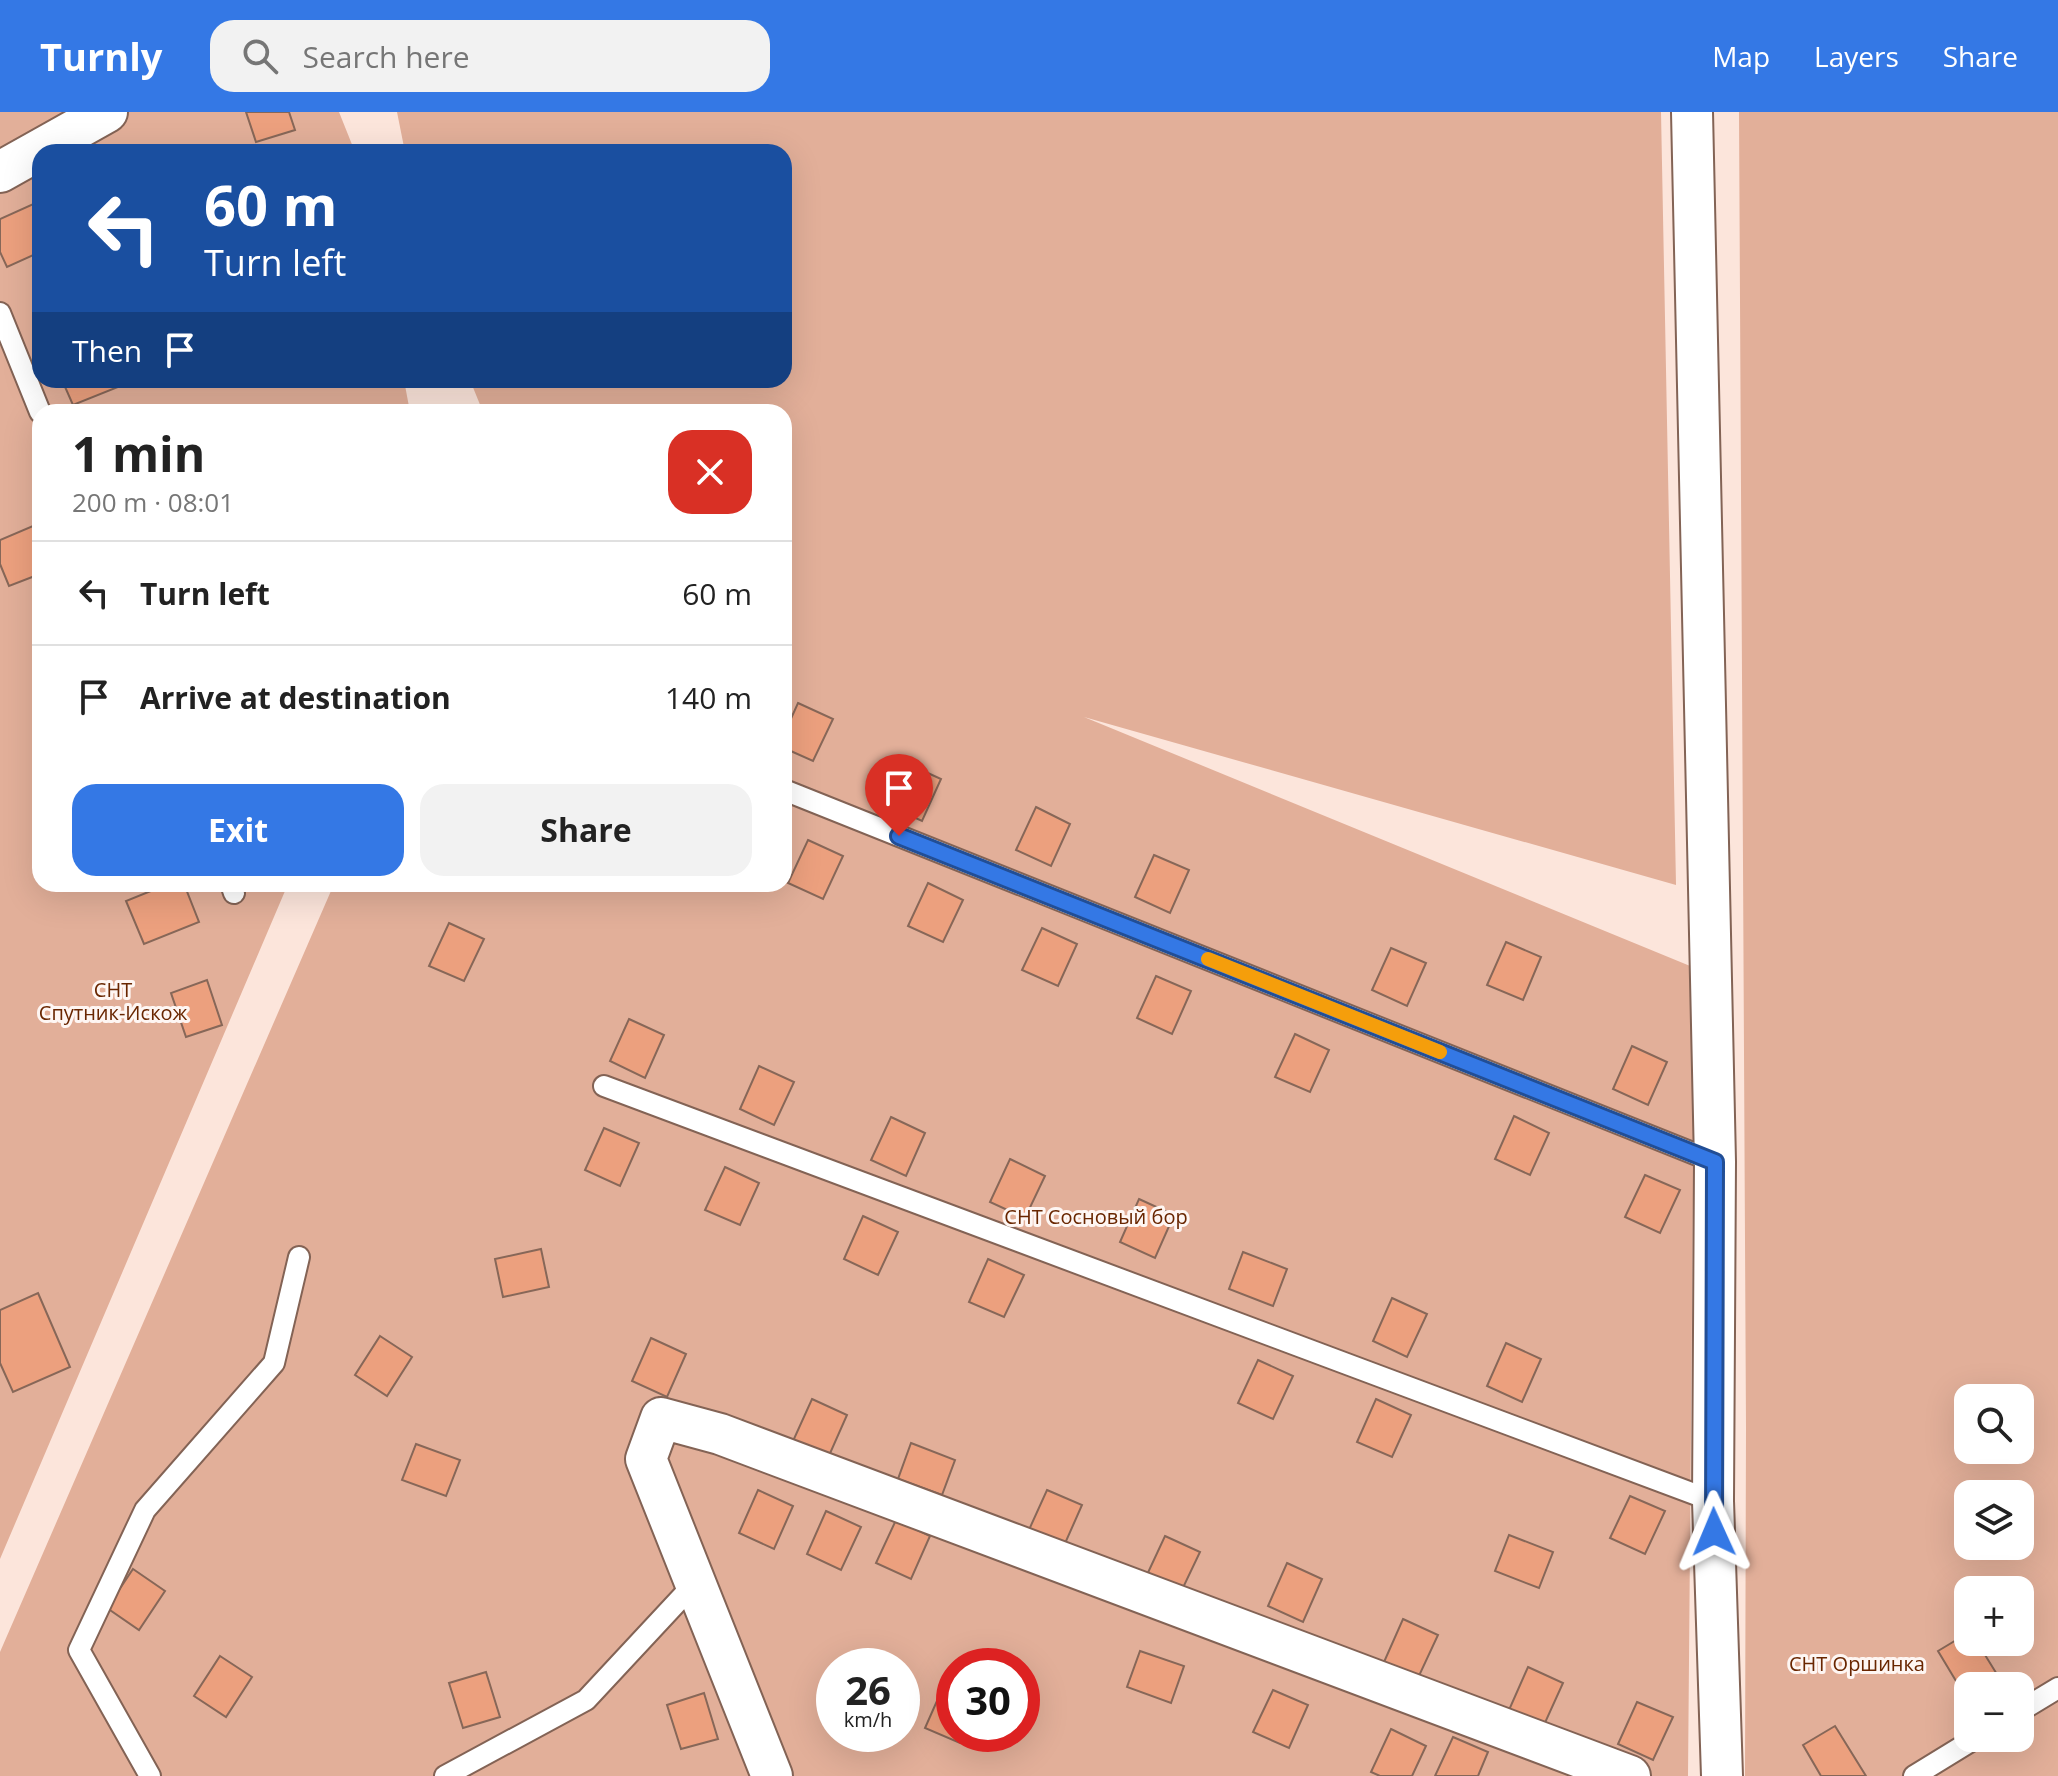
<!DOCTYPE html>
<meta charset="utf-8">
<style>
body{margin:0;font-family:"Open Sans",sans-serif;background:#f2f2f2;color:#222;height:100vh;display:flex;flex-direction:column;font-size:30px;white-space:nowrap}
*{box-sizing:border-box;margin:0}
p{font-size:26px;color:#767676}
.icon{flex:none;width:44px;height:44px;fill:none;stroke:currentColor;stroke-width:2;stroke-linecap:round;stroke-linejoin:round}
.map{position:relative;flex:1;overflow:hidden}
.sheet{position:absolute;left:32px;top:292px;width:760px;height:488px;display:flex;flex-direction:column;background:#fff;border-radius:24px;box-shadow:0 8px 32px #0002}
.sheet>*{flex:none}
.banner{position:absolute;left:32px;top:32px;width:760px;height:244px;border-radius:24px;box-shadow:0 8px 32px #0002;background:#1a4fa0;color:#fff;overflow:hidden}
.buttons{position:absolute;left:1954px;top:1272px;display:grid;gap:16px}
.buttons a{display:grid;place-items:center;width:80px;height:80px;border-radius:16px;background:#fff;box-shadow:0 8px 32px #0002;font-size:40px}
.speed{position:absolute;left:816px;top:1536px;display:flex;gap:16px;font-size:40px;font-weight:700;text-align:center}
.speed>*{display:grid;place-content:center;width:104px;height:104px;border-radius:50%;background:#fff;box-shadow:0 8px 32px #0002;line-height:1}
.speed small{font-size:20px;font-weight:400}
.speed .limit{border:12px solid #d22;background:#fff;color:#111}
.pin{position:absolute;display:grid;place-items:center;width:68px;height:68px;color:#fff;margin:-82px -34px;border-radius:50% 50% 50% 0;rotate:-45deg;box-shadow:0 0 8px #0007}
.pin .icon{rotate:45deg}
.me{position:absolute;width:88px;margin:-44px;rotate:359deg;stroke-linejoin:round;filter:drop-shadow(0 0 6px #0008)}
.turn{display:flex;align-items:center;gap:28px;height:168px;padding:0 40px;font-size:36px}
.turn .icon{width:104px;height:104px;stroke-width:2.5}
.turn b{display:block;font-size:56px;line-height:68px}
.then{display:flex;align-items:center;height:76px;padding:0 40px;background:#0003;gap:16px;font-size:30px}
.round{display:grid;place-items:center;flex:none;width:84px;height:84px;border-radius:24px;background:#f2f2f2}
.headline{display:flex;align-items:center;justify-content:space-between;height:136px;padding:0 40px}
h1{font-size:48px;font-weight:700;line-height:60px}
.button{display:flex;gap:16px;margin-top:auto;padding:16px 40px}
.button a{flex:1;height:92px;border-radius:24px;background:#3478e5;color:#fff;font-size:32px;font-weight:700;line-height:92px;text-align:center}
.button a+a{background:#f2f2f2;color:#222}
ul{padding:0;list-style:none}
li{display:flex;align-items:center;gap:24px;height:104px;padding:0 40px;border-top:2px solid #e0e0e0}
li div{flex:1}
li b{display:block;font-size:30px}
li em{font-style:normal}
header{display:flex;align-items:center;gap:48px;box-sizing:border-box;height:112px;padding:0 40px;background:#3478e5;color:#fff}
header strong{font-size:38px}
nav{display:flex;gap:44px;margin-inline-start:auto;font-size:28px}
.search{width:560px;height:72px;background:#f2f2f2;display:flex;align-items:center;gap:20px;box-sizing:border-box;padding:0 28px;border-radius:24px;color:#767676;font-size:30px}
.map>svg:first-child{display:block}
.green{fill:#e2af99;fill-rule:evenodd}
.building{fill:#eca07e;stroke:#876758;stroke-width:2}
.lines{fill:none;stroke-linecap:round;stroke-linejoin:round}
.lane-casing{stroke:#836355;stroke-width:24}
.street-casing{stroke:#836355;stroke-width:44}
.lane{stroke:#fff;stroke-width:20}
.street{stroke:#fff;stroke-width:40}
.route-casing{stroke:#224e95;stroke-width:20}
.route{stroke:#3478e5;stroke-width:14}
.slow{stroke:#f59e0b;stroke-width:14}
.labels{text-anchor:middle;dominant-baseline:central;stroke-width:6;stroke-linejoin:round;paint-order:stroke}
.park-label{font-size:20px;fill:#692600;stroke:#fef6f3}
</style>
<header>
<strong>Turnly</strong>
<div class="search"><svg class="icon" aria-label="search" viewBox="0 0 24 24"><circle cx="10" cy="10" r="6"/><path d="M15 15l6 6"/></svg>Search here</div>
<nav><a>Map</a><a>Layers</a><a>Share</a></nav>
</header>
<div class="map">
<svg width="2058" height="1664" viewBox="0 0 2058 1664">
<rect width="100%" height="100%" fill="#fce5db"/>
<!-- green -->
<g class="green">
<polygon points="0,0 339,0 355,40 40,40 40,268 404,268 410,300 40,300 40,772 288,772 0,1447"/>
<path d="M397 0H1661L1676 773 1084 605 1695 856 1688 1664H0V1540L334 772H784V300H483L470 268H784V40H405ZM834 1554H902V1622H834ZM954 1554H1022V1622H954Z"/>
<path d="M1739 0H2058V1664H1745L1746 1316ZM1968 1286H2020V1338H1968ZM1968 1382H2020V1434H1968ZM1968 1478H2020V1530H1968ZM1968 1574H2020V1626H1968Z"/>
</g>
<!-- building -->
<g class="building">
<polygon points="246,0 289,0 295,18 256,30"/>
<polygon points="40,89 40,140 7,155 0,140 0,107"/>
<polygon points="62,268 127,268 128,271 73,293"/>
<polygon points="40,411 40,462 9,474 0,452 0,428"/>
<polygon points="798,591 833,607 813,649 784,636 784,622"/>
<polygon points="906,651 941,667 922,709 887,693"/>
<polygon points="1036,695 1070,712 1051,754 1016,738"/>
<polygon points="808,728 843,744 823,787 788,771"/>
<polygon points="1154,743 1189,758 1170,801 1135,785"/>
<polygon points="928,771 963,788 943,830 908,814"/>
<polygon points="168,772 184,772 199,810 144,832 126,789"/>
<polygon points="449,811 484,827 464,869 429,854"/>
<polygon points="1042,816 1077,832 1058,874 1022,858"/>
<polygon points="1506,830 1541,845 1523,888 1487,873"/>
<polygon points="1391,836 1426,851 1407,894 1372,878"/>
<polygon points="1156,864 1191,879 1172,922 1137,906"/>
<polygon points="207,868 222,913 186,925 171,881"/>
<polygon points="629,907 664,923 645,966 610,949"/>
<polygon points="1295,922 1329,938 1310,980 1275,965"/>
<polygon points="1632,934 1667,950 1648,993 1613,977"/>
<polygon points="759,954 794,970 774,1013 740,997"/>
<polygon points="1514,1004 1549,1021 1530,1063 1495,1047"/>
<polygon points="891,1005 925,1021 906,1064 871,1048"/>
<polygon points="604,1016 639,1031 620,1074 585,1058"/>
<polygon points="1010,1047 1045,1064 1025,1106 990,1090"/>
<polygon points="725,1055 759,1071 740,1113 705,1098"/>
<polygon points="1645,1063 1680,1078 1660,1121 1625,1105"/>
<polygon points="1139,1087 1174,1103 1155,1146 1120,1130"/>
<polygon points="863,1104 898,1120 878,1163 844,1147"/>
<polygon points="541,1137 549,1175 503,1185 495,1147"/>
<polygon points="1243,1140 1287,1157 1273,1194 1229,1177"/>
<polygon points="988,1147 1024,1163 1004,1205 969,1190"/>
<polygon points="38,1181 70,1255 13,1280 0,1251 0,1198"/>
<polygon points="1392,1186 1427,1202 1407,1245 1373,1229"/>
<polygon points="380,1224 412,1245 387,1284 355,1263"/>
<polygon points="651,1226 686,1242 667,1285 632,1269"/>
<polygon points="1506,1231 1541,1247 1522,1290 1487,1274"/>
<polygon points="1258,1248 1293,1264 1273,1307 1238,1291"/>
<polygon points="812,1287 847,1303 828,1346 793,1329"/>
<polygon points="1376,1287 1411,1303 1392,1345 1357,1330"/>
<polygon points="911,1331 955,1348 942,1383 898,1367"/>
<polygon points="416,1332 460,1348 446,1384 402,1368"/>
<polygon points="758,1378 793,1394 774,1437 739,1421"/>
<polygon points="1047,1378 1082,1393 1063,1436 1028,1420"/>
<polygon points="1630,1384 1665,1399 1645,1442 1610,1426"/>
<polygon points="826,1399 861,1415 841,1458 807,1442"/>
<polygon points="896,1408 930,1424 911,1467 876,1451"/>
<polygon points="1509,1423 1553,1440 1539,1476 1495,1459"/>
<polygon points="1165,1424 1200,1440 1180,1482 1145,1467"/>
<polygon points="1287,1451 1322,1467 1303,1510 1268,1494"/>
<polygon points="133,1457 165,1479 139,1518 107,1496"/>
<polygon points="1403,1507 1438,1523 1418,1566 1384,1550"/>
<polygon points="1968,1521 1968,1530 1977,1530 2003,1572 1968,1574 1968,1589 1938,1539"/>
<polygon points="1140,1539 1184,1554 1171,1591 1127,1575"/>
<polygon points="220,1544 252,1565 226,1605 194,1584"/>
<polygon points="1528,1555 1563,1571 1544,1613 1509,1598"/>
<polygon points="486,1560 500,1605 463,1616 449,1571"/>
<polygon points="944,1573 954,1577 954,1622 964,1622 960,1631 925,1616"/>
<polygon points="1273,1578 1308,1593 1289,1636 1253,1620"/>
<polygon points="704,1581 718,1627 681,1637 667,1593"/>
<polygon points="1637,1590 1673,1605 1653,1648 1618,1632"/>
<polygon points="1835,1614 1866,1664 1821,1664 1803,1633"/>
<polygon points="1391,1617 1426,1634 1412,1664 1380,1664 1371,1660"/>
<polygon points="1453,1625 1488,1640 1478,1664 1435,1664"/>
</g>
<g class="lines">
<!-- lane casing -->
<g class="lane-casing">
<g id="lane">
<polyline points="0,201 40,300"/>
<polyline points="784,678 1715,1050"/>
<polyline points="231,772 234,781"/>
<polyline points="604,974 1713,1389"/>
<polyline points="2020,1599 2058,1576"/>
<polyline points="150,1664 79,1538 145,1398 274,1251 299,1145"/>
<polyline points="445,1664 586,1588 694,1472"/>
<polyline points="1914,1664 1976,1626"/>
</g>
</g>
<!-- street casing -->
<g class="street-casing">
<g id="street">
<polyline points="1692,0 1715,1050 1713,1389 1722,1664"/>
<polyline points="0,60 107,0"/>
<polyline points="772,1664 646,1347 661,1306 720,1322 1630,1664"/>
</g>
</g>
<!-- lane -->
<use href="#lane" class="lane"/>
<!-- street -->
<use href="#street" class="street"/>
</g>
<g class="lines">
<!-- route casing -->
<g class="route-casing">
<polyline id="route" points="899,724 1715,1050 1714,1420"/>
</g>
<!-- route -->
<use href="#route" class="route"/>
<!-- slow -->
<polyline class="slow" points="1208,847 1440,940"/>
</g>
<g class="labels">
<!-- park labels -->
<g class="park-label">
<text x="113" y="877">СНТ<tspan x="113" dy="23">Спутник-Искож</tspan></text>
<text x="1096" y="1104">СНТ Сосновый бор</text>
<text x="1857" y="1551">СНТ Оршинка</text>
</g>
</g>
</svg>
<div class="buttons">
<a><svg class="icon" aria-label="search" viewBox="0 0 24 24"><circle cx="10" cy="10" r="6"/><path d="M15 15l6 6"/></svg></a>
<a><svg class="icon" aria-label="layers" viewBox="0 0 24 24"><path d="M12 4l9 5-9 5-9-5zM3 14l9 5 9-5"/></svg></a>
<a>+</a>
<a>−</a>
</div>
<div class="speed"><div>26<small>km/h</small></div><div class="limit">30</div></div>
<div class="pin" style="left:899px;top:724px;background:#d93025"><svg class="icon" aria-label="arrive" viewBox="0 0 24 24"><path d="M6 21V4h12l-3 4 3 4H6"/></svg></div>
<svg class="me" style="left:1714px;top:1420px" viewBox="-20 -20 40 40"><path d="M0-17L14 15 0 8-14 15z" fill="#3478e5" stroke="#fff" stroke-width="4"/></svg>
<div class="banner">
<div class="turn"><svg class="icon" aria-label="left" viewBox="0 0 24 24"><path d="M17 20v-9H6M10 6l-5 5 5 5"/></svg><div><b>60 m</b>Turn left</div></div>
<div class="then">Then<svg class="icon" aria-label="arrive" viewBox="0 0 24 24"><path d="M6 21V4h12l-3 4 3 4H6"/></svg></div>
</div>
<section class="sheet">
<div class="headline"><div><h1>1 min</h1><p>200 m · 08:01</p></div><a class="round" style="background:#d93025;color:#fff"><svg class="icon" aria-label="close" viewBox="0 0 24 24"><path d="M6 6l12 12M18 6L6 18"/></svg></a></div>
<ul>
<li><svg class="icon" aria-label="left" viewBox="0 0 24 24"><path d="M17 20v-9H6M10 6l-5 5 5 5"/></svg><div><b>Turn left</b></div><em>60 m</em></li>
<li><svg class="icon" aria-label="arrive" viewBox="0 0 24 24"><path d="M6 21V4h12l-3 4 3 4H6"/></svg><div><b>Arrive at destination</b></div><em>140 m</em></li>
</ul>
<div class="button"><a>Exit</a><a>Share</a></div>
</section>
</div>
